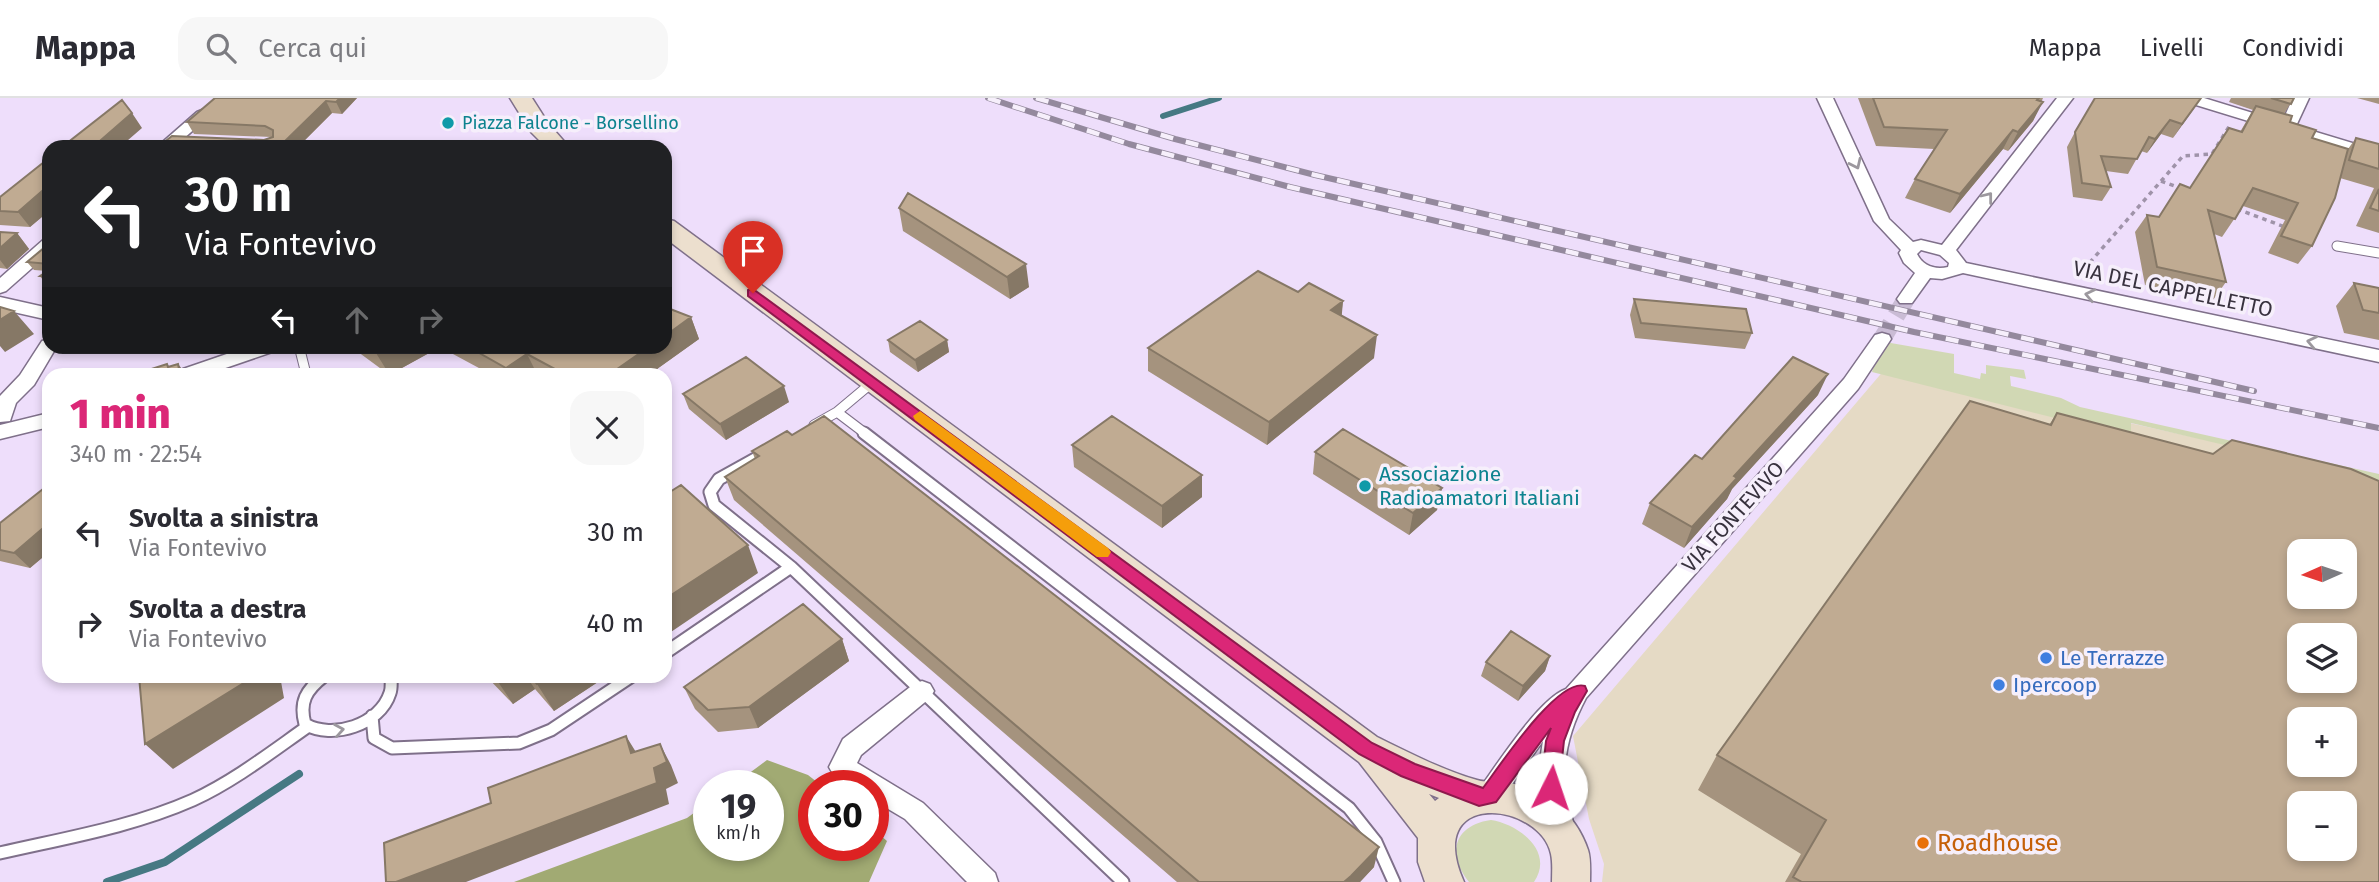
<!DOCTYPE html>
<html lang="it">
<head>
<meta charset="utf-8">
<style>
  :root { --surface:#fff; --page:#f7f7f7; --text:#2b2b33; --muted:#7c7c81; --line:#e1e1e2; --accent:#db2777 }
  body { margin:0; font-family:"Fira Sans",sans-serif; background:var(--page); color:var(--text); height:100vh; display:flex; flex-direction:column; font-size:26px; white-space:nowrap }
  * { box-sizing:border-box; margin:0 }
  p { font-size:23px; color:var(--muted) }
  .icon { flex:none; width:38px; height:38px; fill:none; stroke:currentColor; stroke-width:2; stroke-linecap:round; stroke-linejoin:round }
  .map { position:relative; flex:1; overflow:hidden }
  .side { position:absolute; left:42px; top:270px; width:630px; height:315px; display:flex; flex-direction:column; background:var(--surface); border-radius:21px; box-shadow:0 4px 10px #0003 }
  .side>* { flex:none }
  .banner { position:absolute; left:42px; top:42px; width:630px; height:214px; border-radius:21px; box-shadow:0 4px 10px #0003; background:#202124; color:#fff; overflow:hidden }
  .needle { width:46px; rotate:267deg }
  .tools { position:absolute; left:2287px; top:441px; display:grid; gap:14px }
  .tools a { display:grid; place-items:center; width:70px; height:70px; border-radius:14px; background:var(--surface); box-shadow:0 4px 10px #0003; font-size:35px }
  .speed { position:absolute; left:693px; top:672px; display:flex; gap:14px; font-size:35px; font-weight:700; text-align:center }
  .speed>* { display:grid; place-content:center; width:91px; height:91px; border-radius:50%; background:var(--surface); box-shadow:0 4px 10px #0003; line-height:1 }
  .speed small { font-size:18px; font-weight:400 }
  .speed .limit { border:10px solid #d22; background:#fff; color:#111 }
  .pin { position:absolute; display:grid; place-items:center; width:60px; height:60px; color:#fff; margin:-72px -30px; border-radius:50% 50% 50% 0; rotate:-45deg; box-shadow:0 0 7px #0007 }
  .pin .icon { rotate:45deg }
  .me { position:absolute; width:77px; margin:-38px; rotate:4deg; stroke-linejoin:round; filter:drop-shadow(0 0 5px #0008) }
  .turn { display:flex; align-items:center; gap:24px; height:147px; padding:0 28px; font-size:32px }
  .turn .icon { width:91px; height:91px; stroke-width:2.5 }
  .turn b { display:block; font-size:49px; line-height:60px }
  .lanes { display:flex; align-items:center; height:66px; padding:0 28px; background:#0003; justify-content:center; gap:35px; direction:ltr }
  .lanes .off { opacity:.35 }
  .round { display:grid; place-items:center; flex:none; width:74px; height:74px; border-radius:21px; background:var(--page) }
  .summary { display:flex; align-items:center; justify-content:space-between; height:119px; padding:0 28px }
  h1 { font-size:42px; font-weight:800; line-height:52px; color:var(--accent) }
  ul { padding:0; list-style:none }
  li { display:flex; align-items:center; gap:21px; height:91px; padding:0 28px }
  li div { flex:1 }
  li b { display:block; font-size:26px }
  li em { font-style:normal }
  header { display:flex; align-items:center; gap:42px; box-sizing:border-box; height:98px; padding:0 35px; background:var(--surface); border-bottom:2px solid var(--line) }
  header strong { font-size:33px }
  nav { display:flex; gap:38px; margin-inline-start:auto; font-size:24px }
  .search { width:490px; height:63px; background:var(--page); display:flex; align-items:center; gap:18px; box-sizing:border-box; padding:0 24px; border-radius:21px; color:var(--muted); font-size:26px }
  .map>svg:first-child { display:block }
  .commercial { fill:#e5dac5; fill-rule:evenodd }
  .green { fill:#d1d8b4 }
  .forest { fill:#a1aa73 }
  .lines { fill:none; stroke-linecap:round; stroke-linejoin:round }
  .stream-far1 { stroke:#467983; stroke-width:6 }
  .stream { stroke:#467983; stroke-width:8 }
  .street-tunnel { stroke:#cabcd5; stroke-width:18; stroke-dasharray:18 9; stroke-linecap:butt }
  .lane-far1-casing { stroke:#7f708a; stroke-width:11 }
  .lane-casing { stroke:#7f708a; stroke-width:15 }
  .street-casing { stroke:#7f708a; stroke-width:3 }
  .secondary-casing { stroke:#7f708a; stroke-width:3 }
  .path { stroke:#9f93a9; stroke-width:3.5; stroke-dasharray:4.5 4.5; stroke-linecap:butt }
  .lane-far1 { stroke:#fff; stroke-width:9 }
  .lane { stroke:#fff; stroke-width:11 }
  .street { fill:#fff; fill-rule:evenodd }
  .secondary { fill:#ecdfce; fill-rule:evenodd }
  .rail-casing { stroke:#94899d; stroke-width:6 }
  .rail { stroke:#f6effb; stroke-width:4.5; stroke-dasharray:13; stroke-linecap:butt }
  .wall { fill:#a5937e }
  .shaded-wall { fill:#867866 }
  .building { fill:#c0ab92; stroke:#867866; stroke-width:2; fill-rule:evenodd }
  .oneway { stroke:#9c989e }
  .route { fill:#db2777; stroke:#8e194d; stroke-width:2 }
  .slow { fill:#f59e0b }
  .culture-dot { fill:#0f9aa8; stroke:#f6effb; stroke-width:2.5 }
  .shop-dot { fill:#3f7fe0; stroke:#f6effb; stroke-width:2.5 }
  .food-dot { fill:#e8710a; stroke:#f6effb; stroke-width:2.5 }
  .labels { text-anchor:middle; dominant-baseline:central; stroke-width:7; stroke-linejoin:round; paint-order:stroke }
  .far-culture-label { font-size:18px; fill:#0d838f; stroke:#f6effb; text-anchor:start }
  .street-label { font-size:21px; fill:#38323e; stroke:#f6effb }
  .culture-label { font-size:21px; fill:#0d838f; stroke:#f6effb; text-anchor:start }
  .shop-label { font-size:21px; fill:#366cbe; stroke:#f6effb; text-anchor:start }
  .near-food-label { font-size:24px; fill:#c56008; stroke:#f6effb; text-anchor:start }
</style>
</head>
<body>
<header>
<strong>Mappa</strong>
<div class="search"><svg class="icon" aria-label="search" viewBox="0 0 24 24"><circle cx="10" cy="10" r="6"/><path d="M15 15l6 6"/></svg>Cerca qui</div>
<nav><a>Mappa</a><a>Livelli</a><a>Condividi</a></nav>
</header>
<div class="map">
<svg width="2379" height="784" viewBox="0 0 2379 784">
  <rect width="100%" height="100%" fill="#eedefb"/>
  <path class="commercial" d="M1885,271L2379,380V784H1602L1604,766L1589,721L1573,638ZM2300,453H2345V499H2300ZM2300,537H2345V583H2300ZM2300,621H2345V667H2300ZM2300,705H2345V751H2300Z"/>
  <path class="green" d="M1885,244L1954,256V275L1980,281L1981,275L1986,276V267L2024,272L2026,281L2010,278L2011,288L2061,300L2080,309L2379,376V407L2233,349L2131,325V339L1872,274L1876,260Z
    M1491,722C1518,726 1555,753 1534,784H1469C1446,756 1454,727 1491,722Z"/>
  <path class="forest" d="M767,662L808,677L822,688H814V747H873V731L887,743L869,784H514L687,720L709,704V747H768V688H732Z"/>
  <g class="lines">
    <path class="stream-far1" d="M1163,18L1219,0"/>
    <path class="stream" d="M107,784L165,764L299,676"/>
    <path class="street-tunnel" d="M1882,241L1906,201"/>
    <g class="lane-far1-casing">
      <path id="lane-far1" d="M2337,148L2379,155
        M299,248L306,276
        M837,314L866,336
        M814,327L837,314L874,283"/>
    </g>
    <g class="lane-casing">
      <path id="lane" d="M864,335L1349,710L1376,744L1394,784
        M764,356L719,381L710,394L714,407L791,469L1123,784
        M665,555L791,469
        M324,578C306,592 299,604 305,626C332,642 380,627 390,595C392,590 391,583 391,578
        M372,618L374,640L392,650L519,645L551,632L632,578
        M0,755C65,740 132,729 193,702C234,683 270,655 307,629"/>
    </g>
    <g class="street-casing">
      <path id="street" d="M1817,0H1833L1889,121L1913,144L1921,142L1942,147L2057,0H2073L1956,152L1966,165L2379,252V264L1963,175L1942,181L1930,180L1912,205H1900L1897,201L1915,175L1904,165L1899,155L1901,152L1874,123ZM1921,152L1940,157L1949,165L1948,169C1935,172 1923,168 1917,156Z
        M2180,0H2204L2282,24L2293,0H2309L2296,28L2379,53V63L2183,3Z
        M202,12L207,14L210,17L207,20L174,49H157L197,14Z
        M49,141V155L6,193L0,195V180L43,142Z
        M0,199L49,210V222L0,211Z
        M1882,235L1889,237L1891,241L1858,291L1586,600C1570,630 1561,662 1566,696C1568,710 1577,725 1571,738L1562,742L1553,738C1539,708 1537,676 1543,643L1498,706L1489,709L1480,706L1476,698L1480,690C1498,665 1539,601 1566,591L1844,281L1875,237Z
        M49,241V248H57L34,287L16,305L10,323L0,324V298L20,277L42,243Z
        M250,248H280L278,252L208,276H180L183,271Z
        M49,315V329L0,341V327Z
        M922,583L930,586L934,593L930,600L861,657L857,665L923,705L995,775L998,784H967L905,721L873,702V688C855,688 838,687 829,669L843,641L914,586Z"/>
    </g>
    <g class="secondary-casing">
      <path id="secondary" d="M510,0H532L548,25L569,49H546L531,34Z
        M665,121L674,123L1377,639C1410,655 1442,672 1477,682C1487,685 1499,683 1509,685C1546,691 1576,716 1588,752C1591,761 1590,774 1590,784H1552C1552,775 1553,765 1551,756C1540,704 1422,690 1464,784H1425L1418,764V740L1359,664L665,140ZM1429,696L1439,700L1435,703Z"/>
    </g>
    <path class="path" d="M2161,83L2183,91
      M2237,111L2285,129
      M2078,178L2183,58L2212,56L2230,27"/>
    <use href="#lane-far1" class="lane-far1"/>
    <use href="#lane" class="lane"/>
    <use href="#street" class="street"/>
    <use href="#secondary" class="secondary"/>
    <g class="rail-casing">
      <path id="rail" d="M988,0L1129,46L1290,89L1914,234L2379,330
        M1036,0L1175,41L1315,77L2254,293"/>
    </g>
    <use href="#rail" class="rail"/>
  </g>
  <path class="wall" d="M215,0H357L342,16L332,15L298,49L264,42L272,39L194,36L187,24Z
    M1858,0H2043L2033,23L2008,53L2003,51L1950,115L1905,100L1915,81L1934,51L1876,48Z
    M2201,0L2173,40L2161,36L2147,55L2141,53L2128,76L2106,73L2111,89L2102,103L2073,99L2067,49L2075,34Z
    M2231,0H2294L2284,16L2290,24L2312,40L2348,51L2356,40L2379,46V135L2356,128L2374,90L2340,80L2312,148L2298,166L2268,155L2285,122L2243,108L2222,139L2214,136L2226,184L2213,202L2145,187L2135,134L2147,117L2159,119L2190,90L2240,34L2253,12L2229,4Z
    M2357,0H2379V6Z
    M49,60V113L30,129L0,127V99Z
    M899,110L1029,189L1010,201L903,133Z
    M0,134L17,135L29,151L7,171L0,170Z
    M49,145V186H46L40,178L48,173L34,172L27,164Z
    M2354,185L2379,190V242L2344,235L2336,208Z
    M1298,194L1343,203L1341,218L1374,260L1267,347L1148,273V250Z
    M1634,201L1752,235L1745,251L1635,240L1630,217Z
    M691,219L699,241L650,276H490L440,249L391,276H388L350,248H665Z
    M888,242H947L949,254L918,274L890,254Z
    M683,296L789,304L726,342L689,311Z
    M1818,297L1732,391L1727,401L1684,450L1642,426L1650,405L1702,361Z
    M2057,315L2379,784H1785L1801,756L1698,692L1717,657L2049,327Z
    M792,337L1374,769L1360,784H1177L734,402L725,379L755,361L752,353Z
    M1072,347L1202,399L1162,430L1074,369Z
    M1315,354L1442,390L1437,412L1409,437L1313,376Z
    M49,392V454L30,470L0,463V425Z
    M842,541L849,563L758,630L718,634L695,611L684,589Z
    M1550,558L1545,573L1518,603L1481,578L1486,564Z
    M486,578H607L554,613L535,591L513,606Z"/>
  <path class="shaded-wall" d="M340,0H357L342,16L336,4Z
    M2201,0L2195,9L2173,40L2182,26Z
    M326,3L332,15L298,49H279Z
    M2043,4L2033,23L2008,53L2018,34Z
    M132,15L142,30L120,49H93Z
    M2170,22L2161,36L2147,55L2155,41Z
    M2013,32L2003,51L1950,115L1960,96Z
    M49,87V113L30,129L18,114Z
    M17,135L29,151L7,171L0,162V150Z
    M1026,166L1029,189L1010,201L1007,179Z
    M1343,203L1341,226L1331,212Z
    M14,213L34,236L5,254L0,248V222Z
    M691,219L699,241L650,276H610L650,248H665V238Z
    M1377,237L1374,260L1267,347L1269,324Z
    M947,242L949,254L918,274L915,262Z
    M388,248L440,249L391,276H389L376,255Z
    M527,256L537,276H509L506,270Z
    M178,266L186,276H180Z
    M1828,276L1818,297L1732,391L1727,401L1684,450L1692,429L1734,378Z
    M784,288L789,304L726,342L720,326Z
    M1202,377V399L1162,430V408Z
    M1442,390L1437,412L1409,437L1413,415Z
    M49,425V454L30,470L14,455Z
    M748,447L758,475L665,538V501Z
    M842,541L849,563L758,630L749,609Z
    M1550,558L1545,573L1518,603L1523,588Z
    M255,578H280L284,600L173,671L145,646Z
    M494,578H526L535,591L513,606Z
    M549,578H607L554,613L537,586Z
    M626,638L639,659L631,655Z
    M660,646L671,667L678,685L666,691L669,706L466,784H396L654,670Z
    M1379,749L1374,769L1360,784H1344Z"/>
  <path class="building" d="M215,0H340L336,4L326,3L279,49H158L172,38L264,42L273,39V32L265,28L187,24Z
    M1873,0H2039L2037,2L2043,4L2018,34L2013,32L1960,96L1915,81L1947,32L1884,29Z
    M2095,0H2201L2182,26L2170,22L2155,41L2149,39L2137,61L2101,58L2111,89L2082,85L2075,34Z
    M2271,0H2294L2291,6Z
    M122,2L132,15L93,49H62Z
    M2256,8L2292,18L2290,24L2316,32L2312,40L2348,51L2335,100L2312,148L2281,138L2298,105L2253,90L2235,121L2208,112L2226,184L2157,169L2147,117L2159,119L2180,86L2190,90L2229,30L2242,34Z
    M2356,40L2379,46V71L2349,62Z
    M49,60V87L18,114L0,113V99Z
    M2379,91V113L2370,110Z
    M908,95L1026,166L1007,179L899,110Z
    M0,134L17,135L0,150Z
    M45,145H49V166L27,164L45,149Z
    M49,172V179L40,178Z
    M1258,173L1298,194L1309,185L1343,203L1331,212L1377,237L1269,324L1148,250Z
    M2354,185L2379,190V215L2363,212Z
    M1634,201L1746,211L1752,235L1641,225Z
    M0,209L14,213L0,222Z
    M665,209L691,219L665,238Z
    M920,223L947,242L915,262L888,242Z
    M367,248H388L376,255Z
    M467,248H650L610,276H564L527,256L506,270Z
    M746,259L784,288L720,326L683,296Z
    M1793,259L1828,276L1734,378L1737,380L1692,429L1650,405L1695,357L1702,361Z
    M167,266L168,269L178,266L180,276H136Z
    M1970,303L2051,327L2057,315L2213,356L2232,342L2351,371L2379,383V784H1802L1793,779L1826,722L1717,657ZM2300,453H2345V499H2300ZM2300,537H2345V583H2300ZM2300,621H2345V667H2300ZM2300,705H2345V751H2300Z
    M824,318L1379,749L1351,778L1344,784H1199L725,379L759,358L752,353L787,333L792,337Z
    M1112,318L1202,377L1162,408L1072,347Z
    M1343,331L1442,390L1413,415L1315,354Z
    M681,387L748,447L665,501V397Z
    M43,391L49,392V425L14,455L0,452V425Z
    M803,506L842,541L749,609L708,612L684,589Z
    M1511,533L1550,558L1523,588L1486,564Z
    M139,578H255L145,646Z
    M530,578H549L537,586Z
    M626,638L631,655L660,646L667,664L654,670L657,685L396,784H386L384,745L491,705L488,690Z"/>
  <defs><path id="oneway-chevron" d="M-2-3.5L2.5 0L-2 3.5" fill="none" stroke-width="1.6" stroke-linecap="round" stroke-linejoin="round" transform="scale(1.75)"/></defs>
  <g class="oneway">
    <use href="#oneway-chevron" transform="translate(1856 66) rotate(65)"/>
    <use href="#oneway-chevron" transform="translate(1988 99) rotate(-52)"/>
    <use href="#oneway-chevron" transform="translate(2090 197) rotate(-168)"/>
    <use href="#oneway-chevron" transform="translate(2312 244) rotate(-168)"/>
    <use href="#oneway-chevron" transform="translate(339 632) rotate(-10)"/>
  </g>
  <path class="route" d="M753,191L1372,645L1415,666L1483,690C1499,669 1558,579 1585,588L1587,593L1575,614L1564,643L1558,696L1551,699L1544,696L1541,690L1546,643L1551,630L1496,704L1479,708L1401,678L1359,656L748,198V192Z"/>
  <path class="slow" d="M920,313L1108,450L1111,454L1108,459H1097L915,322L913,318Z"/>
  <g class="culture-dot">
    <circle cx="448" cy="25" r="7"/>
    <circle cx="1365" cy="388" r="7"/>
  </g>
  <g class="shop-dot">
    <circle cx="2046" cy="560" r="7"/>
    <circle cx="1999" cy="587" r="7"/>
  </g>
  <circle class="food-dot" cx="1923" cy="745" r="7"/>
  <g class="labels">
    <g class="far-culture-label">
      <text x="462" y="25">Piazza Falcone - Borsellino</text>
    </g>
    <g class="street-label">
      <text transform="translate(2173 191) rotate(12)">VIA DEL CAPPELLETTO</text>
      <text transform="translate(1733 419) rotate(-48)">VIA FONTEVIVO</text>
    </g>
    <g class="culture-label">
      <text x="1379" y="376">Associazione<tspan x="1379" dy="24">Radioamatori Italiani</tspan></text>
    </g>
    <g class="shop-label">
      <text x="2060" y="560">Le Terrazze</text>
      <text x="2013" y="587">Ipercoop</text>
    </g>
    <g class="near-food-label">
      <text x="1937" y="745">Roadhouse</text>
    </g>
  </g>
</svg>
<div class="tools">
<a><svg class="needle" viewBox="-14 -14 28 28"><path d="M0-13l5 13h-10z" fill="#e53935"/><path d="M0 13l5-13h-10z" fill="#7c7c81"/></svg></a>
<a><svg class="icon" aria-label="layers" viewBox="0 0 24 24"><path d="M12 4l9 5-9 5-9-5zM3 14l9 5 9-5"/></svg></a>
<a>+</a>
<a>−</a>
</div>
<div class="speed"><div>19<small>km/h</small></div><div class="limit">30</div></div>
<div class="pin" style="left:753px;top:195px;background:#d93025"><svg class="icon" aria-label="arrive" viewBox="0 0 24 24"><path d="M6 21V4h12l-3 4 3 4H6"/></svg></div>
<svg class="me" style="left:1551px;top:690px" viewBox="-20 -20 40 40"><circle r="19" fill="#fff"/><path d="M0-13L10 11 0 6-10 11z" fill="#db2777"/></svg>
<div class="banner">
<div class="turn"><svg class="icon" aria-label="left" viewBox="0 0 24 24"><path d="M17 20v-9H6M10 6l-5 5 5 5"/></svg><div><b>30 m</b>Via Fontevivo</div></div>
<div class="lanes"><svg class="icon" aria-label="left" viewBox="0 0 24 24"><path d="M17 20v-9H6M10 6l-5 5 5 5"/></svg><svg class="icon off" aria-label="ahead" viewBox="0 0 24 24"><path d="M12 20V5M6 11l6-6 6 6"/></svg><svg class="icon off" aria-label="right" viewBox="0 0 24 24"><path d="M7 20v-9h11M14 6l5 5-5 5"/></svg></div>
</div>
<section class="side">
<div class="summary"><div><h1>1 min</h1><p>340 m · 22:54</p></div><a class="round"><svg class="icon" aria-label="close" viewBox="0 0 24 24"><path d="M6 6l12 12M18 6L6 18"/></svg></a></div>
<ul>
<li><svg class="icon" aria-label="left" viewBox="0 0 24 24"><path d="M17 20v-9H6M10 6l-5 5 5 5"/></svg><div><b>Svolta a sinistra</b><p>Via Fontevivo</p></div><em>30 m</em></li>
<li><svg class="icon" aria-label="right" viewBox="0 0 24 24"><path d="M7 20v-9h11M14 6l5 5-5 5"/></svg><div><b>Svolta a destra</b><p>Via Fontevivo</p></div><em>40 m</em></li>
</ul>
</section>
</div>
</body>
</html>
